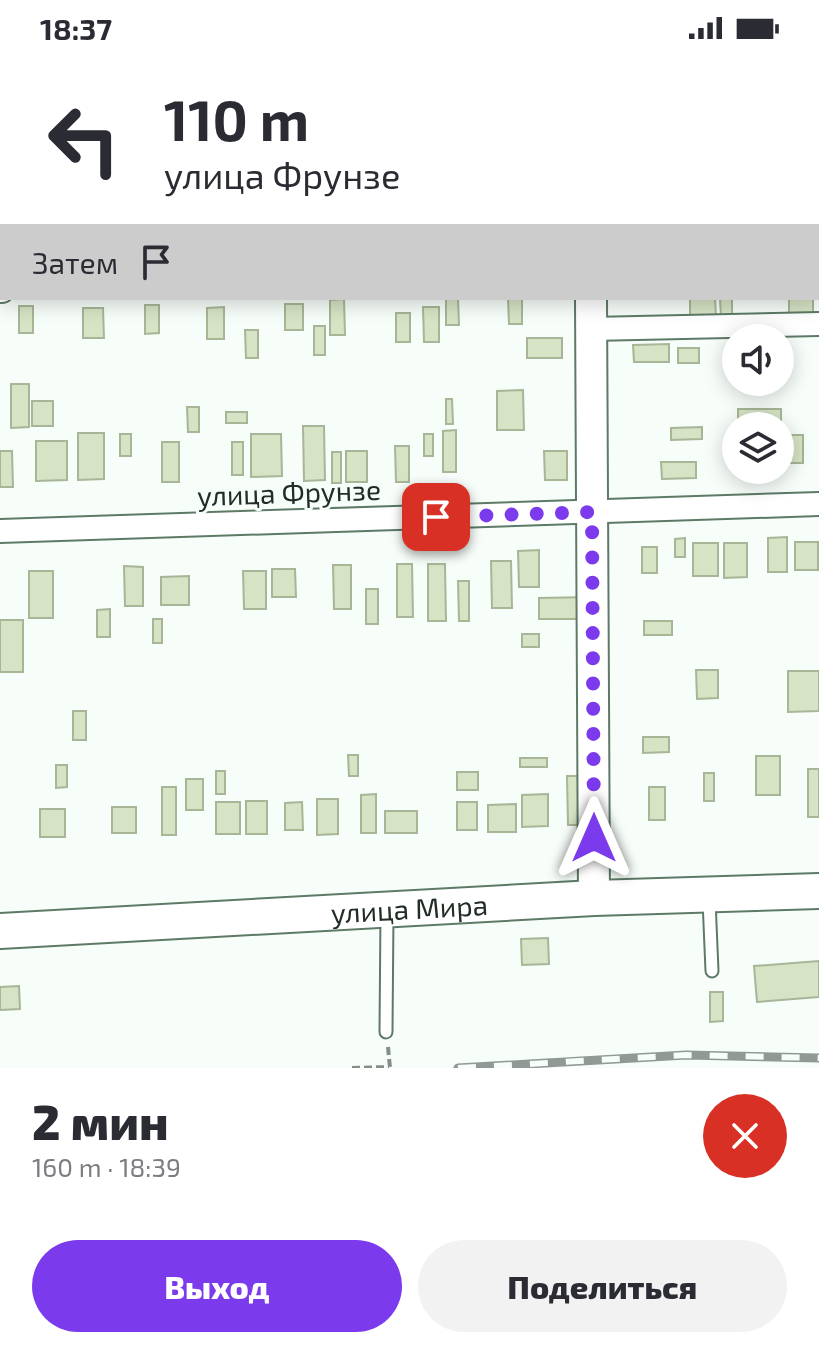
<!DOCTYPE html>
<html lang="ru">
<head>
<meta charset="utf-8">
<style>
  :root { --surface:#fff; --page:#f2f2f3; --text:#2b2b33; --muted:#7c7c81; --accent:#7c3aed }
  body { margin:0; font-family:"Exo 2",sans-serif; background:var(--page); color:var(--text); height:100vh; display:flex; flex-direction:column; font-size:30px; white-space:nowrap }
  * { box-sizing:border-box; margin:0 }
  p { font-size:26px; color:var(--muted) }
  .icon { flex:none; width:44px; height:44px; fill:none; stroke:currentColor; stroke-width:2; stroke-linecap:round; stroke-linejoin:round }
  .map { position:relative; height:1012px; overflow:hidden }
  .drawer { display:flex; flex-direction:column; background:var(--surface); flex:1 }
  .drawer>* { flex:none }
  .banner { position:absolute; left:0px; top:0px; width:820px; height:244px; box-shadow:0 4px 20px #0003; background:#fff; color:var(--text); overflow:hidden }
  .buttons { position:absolute; left:722px; top:268px; display:grid; gap:16px }
  .buttons a { display:grid; place-items:center; width:72px; height:72px; border-radius:50%; background:var(--surface); box-shadow:0 4px 20px #0003; font-size:40px }
  .pin { position:absolute; display:grid; place-items:center; width:68px; height:68px; color:#fff; margin:-34px; border-radius:16px; box-shadow:0 4px 12px #0006 }
  .me { position:absolute; width:88px; margin:-44px; rotate:0deg; stroke-linejoin:round; filter:drop-shadow(0 0 6px #0008) }
  .turn { display:flex; align-items:center; gap:28px; height:168px; padding:0 32px; font-size:36px }
  .turn .icon { width:104px; height:104px; stroke-width:2.5 }
  .turn b { display:block; font-size:56px; line-height:68px }
  .then { display:flex; align-items:center; height:76px; padding:0 32px; background:#0003; gap:16px; font-size:30px }
  .round { display:grid; place-items:center; flex:none; width:84px; height:84px; border-radius:42px; background:var(--page) }
  .overview { display:flex; align-items:center; justify-content:space-between; height:136px; padding:0 32px }
  h1 { font-size:48px; font-weight:800; line-height:60px }
  .button { display:flex; gap:16px; margin-top:auto; padding:16px 32px }
  .button a { flex:1; height:92px; border-radius:48px; background:var(--accent); color:#fff; font-size:32px; font-weight:800; line-height:92px; text-align:center }
  .button a+a { background:var(--page); color:var(--text) }
  .status { display:flex; justify-content:space-between; align-items:center; height:56px; padding:0 40px; background:var(--surface); direction:ltr }
  .status svg { height:22px; fill:currentColor }
  .map>svg:first-child { display:block }
  .building { fill:#d6e3c4; stroke:#a8b596; stroke-width:2 }
  .lines { fill:none; stroke-linecap:round; stroke-linejoin:round }
  .lane-casing { stroke:#5d7a66; stroke-width:15 }
  .street-casing { stroke:#5d7a66; stroke-width:26 }
  .secondary-casing { stroke:#5d7a66; stroke-width:34 }
  .primary-casing { stroke:#5d7a66; stroke-width:38 }
  .path { stroke:#848e87; stroke-width:4; stroke-dasharray:8 4; stroke-linecap:butt }
  .lane { stroke:#fff; stroke-width:11 }
  .street { stroke:#fff; stroke-width:22 }
  .secondary { stroke:#fff; stroke-width:30 }
  .primary { stroke:#fff; stroke-width:34 }
  .rail-casing { stroke:#909993; stroke-width:9 }
  .rail { stroke:#f7fdf9; stroke-width:6; stroke-dasharray:18; stroke-linecap:butt }
  .route { stroke:#7c3aed; stroke-width:14; stroke-dasharray:0 25.2 }
  .labels { text-anchor:middle; dominant-baseline:central; stroke-width:6; stroke-linejoin:round; paint-order:stroke }
  .street-label { font-size:28px; fill:#212d25; stroke:#f7fdf9 }
</style>
</head>
<body>
<div class="status"><b>18:37</b><svg viewBox="0 0 49 12"><path d="M0 12V9h3v3zM5 12V6h3v6zM10 12V3h3v9zM15 12V0h3v12zM26 1h20v11H26zM47 4h2v5h-2z"/></svg></div>
<div class="map">
<svg width="819" height="1012" viewBox="0 0 819 1012">
  <rect width="100%" height="100%" fill="#f7fdf9"/>
  <path class="building" d="M446,242H458L459,269H446Z
    M508,242H522V268H509Z
    M690,242H715L716,261L690,262Z
    M720,242H732V262H721Z
    M789,242H813V259H789Z
    M344,243L345,279H330V244Z
    M285,248H303V274H285Z
    M145,249H159V277L145,278Z
    M19,250H33V277H19Z
    M224,251V283H207V252Z
    M423,251H439V286H424Z
    M83,252H103L104,282H83Z
    M396,257H410V286H396Z
    M314,270H325V299H314Z
    M245,274H258V302H246Z
    M527,282H562V302H527Z
    M669,288V306H634L633,289Z
    M678,292H699V307H678Z
    M11,328H29V371L11,372Z
    M523,334L524,374H497V335Z
    M446,343H452L453,368H446Z
    M32,345H53V370H32Z
    M187,351H199V376H188Z
    M738,353H781V379L780,370H738Z
    M226,356H247V367H226Z
    M303,370H324L325,424L304,425Z
    M702,371V383L671,384V372Z
    M456,374V416H443V375Z
    M78,377H104V423L78,424Z
    M120,378H131V400H120Z
    M251,378H281L282,420L251,421Z
    M424,378H433V400H424Z
    M785,379H803V407H786Z
    M36,385H67V424L36,425Z
    M162,386H179V426H162Z
    M232,386H243V419H232Z
    M395,390H409V426H396Z
    M0,395H12L13,431H0Z
    M346,395H367V426H346Z
    M544,395H567V424H545Z
    M332,396H341V427H332Z
    M661,406H696V422L662,423Z
    M787,481V516H768V482Z
    M685,482V501H675V483Z
    M795,486H818V514H795Z
    M693,487H718V520H693Z
    M724,487H747V521L724,522Z
    M642,491H657V517H642Z
    M539,494V531H519L518,495Z
    M491,505H511L512,552H492Z
    M397,508H412L413,561H397Z
    M428,508H445L446,565H428Z
    M333,509H351V553H334Z
    M124,510L143,511V550H125Z
    M272,513H295L296,541H272Z
    M29,515H53V562H29Z
    M243,515H266V553H244Z
    M189,520V549H161V521Z
    M458,525H469V565H459Z
    M366,533H378V568H366Z
    M590,541V563H539V542Z
    M110,553V581H97V554Z
    M153,563H162V587H153Z
    M0,564H23V616H0Z
    M644,565H672V579H644Z
    M522,578H539V591H522Z
    M696,614H718V642L697,643Z
    M788,615H819V655L788,656Z
    M73,655H86V684H73Z
    M643,681H669V696L643,697Z
    M348,699H358V720H349Z
    M756,700H780V739H756Z
    M520,702H547V711H520Z
    M56,709H67V731L56,732Z
    M808,713H819V761H808Z
    M216,715H225V738H216Z
    M457,716H478V734H457Z
    M704,717H714V745H704Z
    M567,720H590V769H568Z
    M186,723H203V754H186Z
    M162,731H176V779H162Z
    M649,731H665V764H649Z
    M376,738V777H361V739Z
    M548,738V770L522,771V739Z
    M317,743H338V778L317,779Z
    M246,745H267V778H246Z
    M216,746H240V778H216Z
    M302,746L303,774H285V747Z
    M457,746H477V774H457Z
    M516,748V776H488V749Z
    M112,751H136V777H112Z
    M40,753H65V781H40Z
    M385,755H417V777H385Z
    M548,882L549,908L522,909L521,883Z
    M819,905V941L757,946L754,910Z
    M19,930L20,953L0,954V931Z
    M710,936H723V965L710,966Z"/>
  <g class="lines">
    <g class="lane-casing">
      <path id="lane" d="M709,844L712,915
        M386,976L387,858"/>
    </g>
    <g class="street-casing">
      <path id="street" d="M585,2V0
        M0,235H2
        M591,273L819,268
        M0,475L819,448"/>
    </g>
    <g class="secondary-casing">
      <path id="secondary" d="M0,25H2
        M818,25H819
        M591,242L594,842"/>
    </g>
    <g class="primary-casing">
      <g id="primary">
        <path id="s1" d="M0,875L594,842L819,835"/>
      </g>
    </g>
    <path class="path" d="M388,991L390,1012
      M352,1012L389,1011"/>
    <use href="#lane" class="lane"/>
    <use href="#street" class="street"/>
    <use href="#secondary" class="secondary"/>
    <use href="#primary" class="primary"/>
    <g class="rail-casing">
      <path id="rail" d="M458,1012L686,999L819,1002"/>
    </g>
    <use href="#rail" class="rail"/>
  </g>
  <g class="lines">
    <path class="route" d="M436,461L592,456L594,782"/>
  </g>
  <g class="labels">
    <g class="street-label">
      <text transform="translate(289 436) rotate(-2)">улица Фрунзе</text>
      <text stroke="none"><textPath href="#s1" startOffset="410">улица Мира</textPath></text>
    </g>
  </g>
</svg>
<div class="buttons">
<a><svg class="icon" aria-label="sound" viewBox="0 0 24 24"><path d="M4 9h4l5-4v14l-5-4H4zM17 9q2 3 0 6"/></svg></a>
<a><svg class="icon" aria-label="layers" viewBox="0 0 24 24"><path d="M12 4l9 5-9 5-9-5zM3 14l9 5 9-5"/></svg></a>
</div>
<div class="pin" style="left:436px;top:461px;background:#d93025"><svg class="icon" aria-label="arrive" viewBox="0 0 24 24"><path d="M6 21V4h12l-3 4 3 4H6"/></svg></div>
<svg class="me" style="left:594px;top:782px" viewBox="-20 -20 40 40"><path d="M0-17L14 15 0 8-14 15z" fill="#7c3aed" stroke="#fff" stroke-width="4"/></svg>
<div class="banner">
<div class="turn"><svg class="icon" aria-label="left" viewBox="0 0 24 24"><path d="M17 20v-9H6M10 6l-5 5 5 5"/></svg><div><b>110 m</b>улица Фрунзе</div></div>
<div class="then">Затем<svg class="icon" aria-label="arrive" viewBox="0 0 24 24"><path d="M6 21V4h12l-3 4 3 4H6"/></svg></div>
</div>
</div>
<section class="drawer">
<div class="overview"><div><h1>2 мин</h1><p>160 m · 18:39</p></div><a class="round" style="background:#d93025;color:#fff"><svg class="icon" aria-label="close" viewBox="0 0 24 24"><path d="M6 6l12 12M18 6L6 18"/></svg></a></div>
<div class="button"><a>Выход</a><a>Поделиться</a></div>
</section>
</body>
</html>
